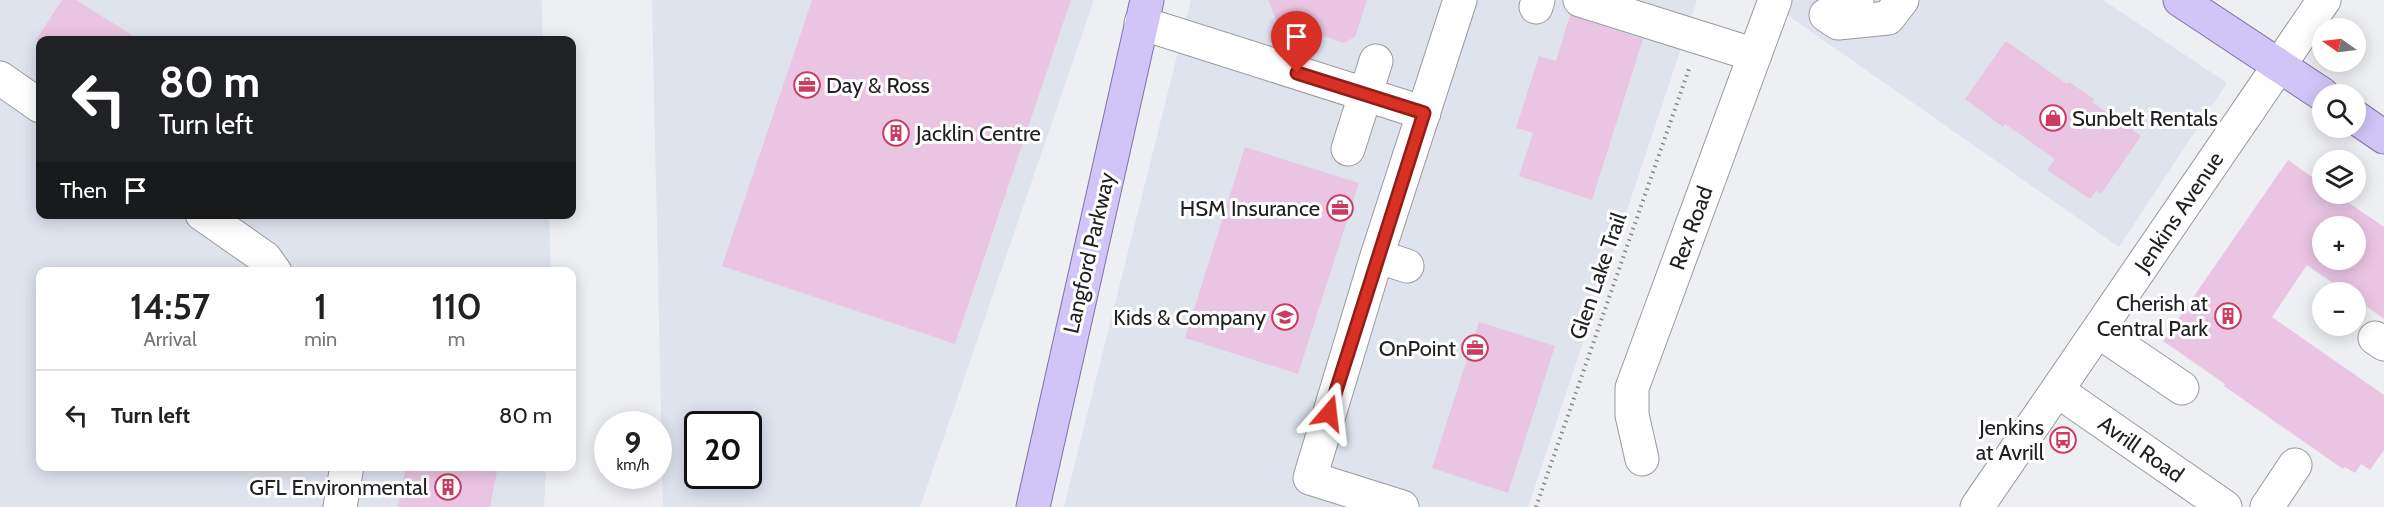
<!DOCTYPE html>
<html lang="en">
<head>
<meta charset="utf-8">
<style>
  :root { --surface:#fff; --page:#f2f2f2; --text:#222; --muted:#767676; --line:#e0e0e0 }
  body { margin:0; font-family:Cabin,sans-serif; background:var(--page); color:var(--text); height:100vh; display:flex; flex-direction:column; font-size:22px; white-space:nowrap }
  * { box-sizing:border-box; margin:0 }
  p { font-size:20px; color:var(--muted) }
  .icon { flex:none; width:33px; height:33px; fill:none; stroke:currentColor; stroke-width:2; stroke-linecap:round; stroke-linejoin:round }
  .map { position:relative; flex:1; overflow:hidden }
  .sheet { position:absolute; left:36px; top:267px; width:540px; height:204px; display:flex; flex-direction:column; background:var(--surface); border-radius:12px; box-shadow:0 3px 15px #0003 }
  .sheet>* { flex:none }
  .banner { position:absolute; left:36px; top:36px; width:540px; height:183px; border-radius:12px; box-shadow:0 3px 15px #0003; background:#202124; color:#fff; overflow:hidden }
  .needle { width:39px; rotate:284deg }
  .tools { position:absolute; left:2312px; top:18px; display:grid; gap:12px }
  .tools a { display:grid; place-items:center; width:54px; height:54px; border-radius:50%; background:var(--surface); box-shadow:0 3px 15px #0003; font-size:30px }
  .speed { position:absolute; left:594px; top:411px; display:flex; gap:12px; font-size:30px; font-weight:700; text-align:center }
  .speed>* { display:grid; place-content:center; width:78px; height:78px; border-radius:50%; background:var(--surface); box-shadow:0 3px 15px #0003; line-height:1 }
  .speed small { font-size:15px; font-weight:400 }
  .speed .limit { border:3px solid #111; border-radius:9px; background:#fff; color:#111 }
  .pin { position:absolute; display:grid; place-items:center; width:51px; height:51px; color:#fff; margin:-62px -26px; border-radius:50% 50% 50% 0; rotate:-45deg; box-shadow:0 0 6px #0007 }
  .pin .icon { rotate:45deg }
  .me { position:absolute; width:66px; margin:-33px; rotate:17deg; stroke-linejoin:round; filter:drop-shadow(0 0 4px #0008) }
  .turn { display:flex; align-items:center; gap:21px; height:126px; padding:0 24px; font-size:27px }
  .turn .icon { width:78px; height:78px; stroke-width:2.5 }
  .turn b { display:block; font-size:42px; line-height:51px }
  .then { display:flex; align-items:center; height:57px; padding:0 24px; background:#0003; gap:12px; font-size:22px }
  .eta { display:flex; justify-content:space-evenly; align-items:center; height:102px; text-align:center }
  .eta b { font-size:36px; font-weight:600; line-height:42px }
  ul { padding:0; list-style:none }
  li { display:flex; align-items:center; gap:18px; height:90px; padding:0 24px; border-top:2px solid var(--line) }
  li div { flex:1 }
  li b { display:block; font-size:22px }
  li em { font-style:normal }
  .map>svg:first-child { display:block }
  .built { fill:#dfe3ee; fill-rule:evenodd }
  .building { fill:#eac5e3; fill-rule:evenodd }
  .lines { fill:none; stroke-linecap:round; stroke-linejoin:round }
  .minor-casing { stroke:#999a9e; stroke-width:35 }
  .major-casing { stroke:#8072ab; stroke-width:35 }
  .path { stroke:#86878a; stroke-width:4; stroke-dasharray:1.5 4.5; stroke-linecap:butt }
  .minor { stroke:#fff; stroke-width:33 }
  .major { stroke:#d1c5f8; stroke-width:33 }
  .route-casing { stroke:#8d1f18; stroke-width:15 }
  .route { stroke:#d93025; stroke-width:10 }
  .labels { text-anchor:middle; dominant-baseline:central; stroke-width:6; stroke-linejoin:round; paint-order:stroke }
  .poi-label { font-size:22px; fill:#212123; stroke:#fff; text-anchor:end }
  .street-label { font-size:22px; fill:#212123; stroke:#fff }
</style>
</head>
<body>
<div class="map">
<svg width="2384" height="507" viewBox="0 0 2384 507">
  <rect width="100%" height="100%" fill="#eeeff3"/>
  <path class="built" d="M0,0H542L543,40H40V214L549,215L551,271L40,272V466L546,467L544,507H0Z
    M652,0H1094L920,507H663ZM698,424H748V476H698Z
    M1191,0H1697L1528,507H1064Z
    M1766,0H2103L2227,83L2119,247Z"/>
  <path class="building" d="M62,0H76L140,40H36Z
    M812,0H1071L955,344L722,266Z
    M1268,0H1367L1355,37L1344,43L1277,21Z
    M1570,15L1643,39L1592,200L1519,176L1533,133L1516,128L1539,56L1556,61Z
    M2006,41L2067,84L2069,82L2094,99L2092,102L2141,136L2101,194L2096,191L2090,199L2047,170L2055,159L2005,124L2003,127L1965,99Z
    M1245,147L1359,183L1298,374L1185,338Z
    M2288,160L2322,184V194H2336L2384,227V319L2355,298V292H2346L2307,265L2272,317L2384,395V450L2370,470L2361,464L2355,473L2345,467L2343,469L2224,386L2225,384L2163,341ZM2322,226H2355V260H2322Z
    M1479,322L1555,346L1508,493L1432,468Z
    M406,466H498L490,507H398Z"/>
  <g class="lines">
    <g class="minor-casing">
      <path id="minor" d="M1580,0L1755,55
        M1857,0L1826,15L1838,23L1888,18L1902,0
        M1536,7L1538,0
        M1141,23L1424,113
        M0,78L40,106
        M1348,149L1376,61
        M202,214L265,258L275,272
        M1377,256L1407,266
        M2098,331L2182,388
        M2375,338L2384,344
        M2058,391L2225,507
        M1642,459L1632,415V388L1775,0
        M340,507L347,466
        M1402,507L1310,478L1377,256L1460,0
        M1977,507L2324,0
        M2267,507L2295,465"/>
    </g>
    <g class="major-casing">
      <path id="major" d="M2180,0L2322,94
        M2355,117L2384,137
        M1033,507L1147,0"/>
    </g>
    <path class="path" d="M1536,507L1690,66"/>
    <use href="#minor" class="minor"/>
    <use href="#major" class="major"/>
  </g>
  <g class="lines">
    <g class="route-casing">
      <path id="route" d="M1297,73L1424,113L1329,413"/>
    </g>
    <use href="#route" class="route"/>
  </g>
  <defs>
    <g id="office-ring" transform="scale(1.35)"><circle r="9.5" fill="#fff" stroke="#cb3c60" stroke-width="1.5"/><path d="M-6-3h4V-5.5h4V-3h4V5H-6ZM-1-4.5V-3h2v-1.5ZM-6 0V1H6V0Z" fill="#cb3c60"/></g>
    <g id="shop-ring" transform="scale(1.35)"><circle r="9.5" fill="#fff" stroke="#cb3c60" stroke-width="1.5"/><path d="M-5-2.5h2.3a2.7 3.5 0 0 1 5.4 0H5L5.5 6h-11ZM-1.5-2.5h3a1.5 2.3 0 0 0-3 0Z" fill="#cb3c60"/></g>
    <g id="building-ring" transform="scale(1.35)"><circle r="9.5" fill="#fff" stroke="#cb3c60" stroke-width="1.5"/><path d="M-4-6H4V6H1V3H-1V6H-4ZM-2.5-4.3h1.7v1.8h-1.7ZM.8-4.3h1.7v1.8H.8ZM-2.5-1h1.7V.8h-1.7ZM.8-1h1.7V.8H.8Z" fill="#cb3c60"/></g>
    <g id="school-ring" transform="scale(1.35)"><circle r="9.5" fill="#fff" stroke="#cb3c60" stroke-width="1.5"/><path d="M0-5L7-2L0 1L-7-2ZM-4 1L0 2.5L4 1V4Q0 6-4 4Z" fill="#cb3c60"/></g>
    <g id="bus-ring" transform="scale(1.35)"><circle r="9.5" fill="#fff" stroke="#cb3c60" stroke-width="1.5"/><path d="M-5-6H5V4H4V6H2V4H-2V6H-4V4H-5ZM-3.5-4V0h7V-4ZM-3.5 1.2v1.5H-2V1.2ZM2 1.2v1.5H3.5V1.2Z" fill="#cb3c60"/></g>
  </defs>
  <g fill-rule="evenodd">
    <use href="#office-ring" x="807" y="85"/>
    <use href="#shop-ring" x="2053" y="118"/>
    <use href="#building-ring" x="896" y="133"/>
    <use href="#office-ring" x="1340" y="208"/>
    <use href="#building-ring" x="2228" y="316"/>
    <use href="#school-ring" x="1285" y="317"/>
    <use href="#office-ring" x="1475" y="348"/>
    <use href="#bus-ring" x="2063" y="440"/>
    <use href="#building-ring" x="448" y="487"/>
  </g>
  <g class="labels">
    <g class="poi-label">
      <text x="826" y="85" text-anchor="start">Day &amp; Ross</text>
      <text x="2072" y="118" text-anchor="start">Sunbelt Rentals</text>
      <text x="916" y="133" text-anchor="start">Jacklin Centre</text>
      <text x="1320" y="208">HSM Insurance</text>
      <text x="2208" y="303">Cherish at<tspan x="2208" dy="25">Central Park</tspan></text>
      <text x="1266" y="317">Kids &amp; Company</text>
      <text x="1456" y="348">OnPoint</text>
      <text x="2044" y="427">Jenkins<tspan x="2044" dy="25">at Avrill</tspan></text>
      <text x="428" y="487">GFL Environmental</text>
    </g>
    <g class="street-label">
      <text transform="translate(2179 212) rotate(-56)">Jenkins Avenue</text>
      <text transform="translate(1691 228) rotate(-70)">Rex Road</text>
      <text transform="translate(1089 253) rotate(-77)">Langford Parkway</text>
      <text transform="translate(1598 276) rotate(-71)">Glen Lake Trail</text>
      <text transform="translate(2141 449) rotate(35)">Avrill Road</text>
    </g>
  </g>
</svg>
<div class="tools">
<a><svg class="needle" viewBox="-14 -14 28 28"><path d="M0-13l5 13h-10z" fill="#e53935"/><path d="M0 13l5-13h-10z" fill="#767676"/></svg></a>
<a><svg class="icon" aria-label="search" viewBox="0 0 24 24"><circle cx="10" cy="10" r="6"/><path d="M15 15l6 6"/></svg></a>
<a><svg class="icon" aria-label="layers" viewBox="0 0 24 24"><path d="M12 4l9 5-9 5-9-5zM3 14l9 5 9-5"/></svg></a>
<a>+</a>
<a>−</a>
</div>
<div class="speed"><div>9<small>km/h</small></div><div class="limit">20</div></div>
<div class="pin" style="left:1297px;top:73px;background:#d93025"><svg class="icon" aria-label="arrive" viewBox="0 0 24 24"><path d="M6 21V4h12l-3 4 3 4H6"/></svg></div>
<svg class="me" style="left:1329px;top:413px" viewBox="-20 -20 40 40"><path d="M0-17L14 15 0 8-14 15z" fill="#d93025" stroke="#fff" stroke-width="4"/></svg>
<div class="banner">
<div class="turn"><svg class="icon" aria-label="left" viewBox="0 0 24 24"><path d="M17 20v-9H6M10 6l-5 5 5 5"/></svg><div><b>80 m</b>Turn left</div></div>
<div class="then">Then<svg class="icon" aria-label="arrive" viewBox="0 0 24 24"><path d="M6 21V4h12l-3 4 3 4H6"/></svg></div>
</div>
<section class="sheet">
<div class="eta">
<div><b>14:57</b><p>Arrival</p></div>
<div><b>1</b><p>min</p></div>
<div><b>110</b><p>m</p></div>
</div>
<ul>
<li><svg class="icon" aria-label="left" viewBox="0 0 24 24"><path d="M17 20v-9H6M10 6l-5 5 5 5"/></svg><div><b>Turn left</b></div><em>80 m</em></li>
</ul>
</section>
</div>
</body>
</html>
